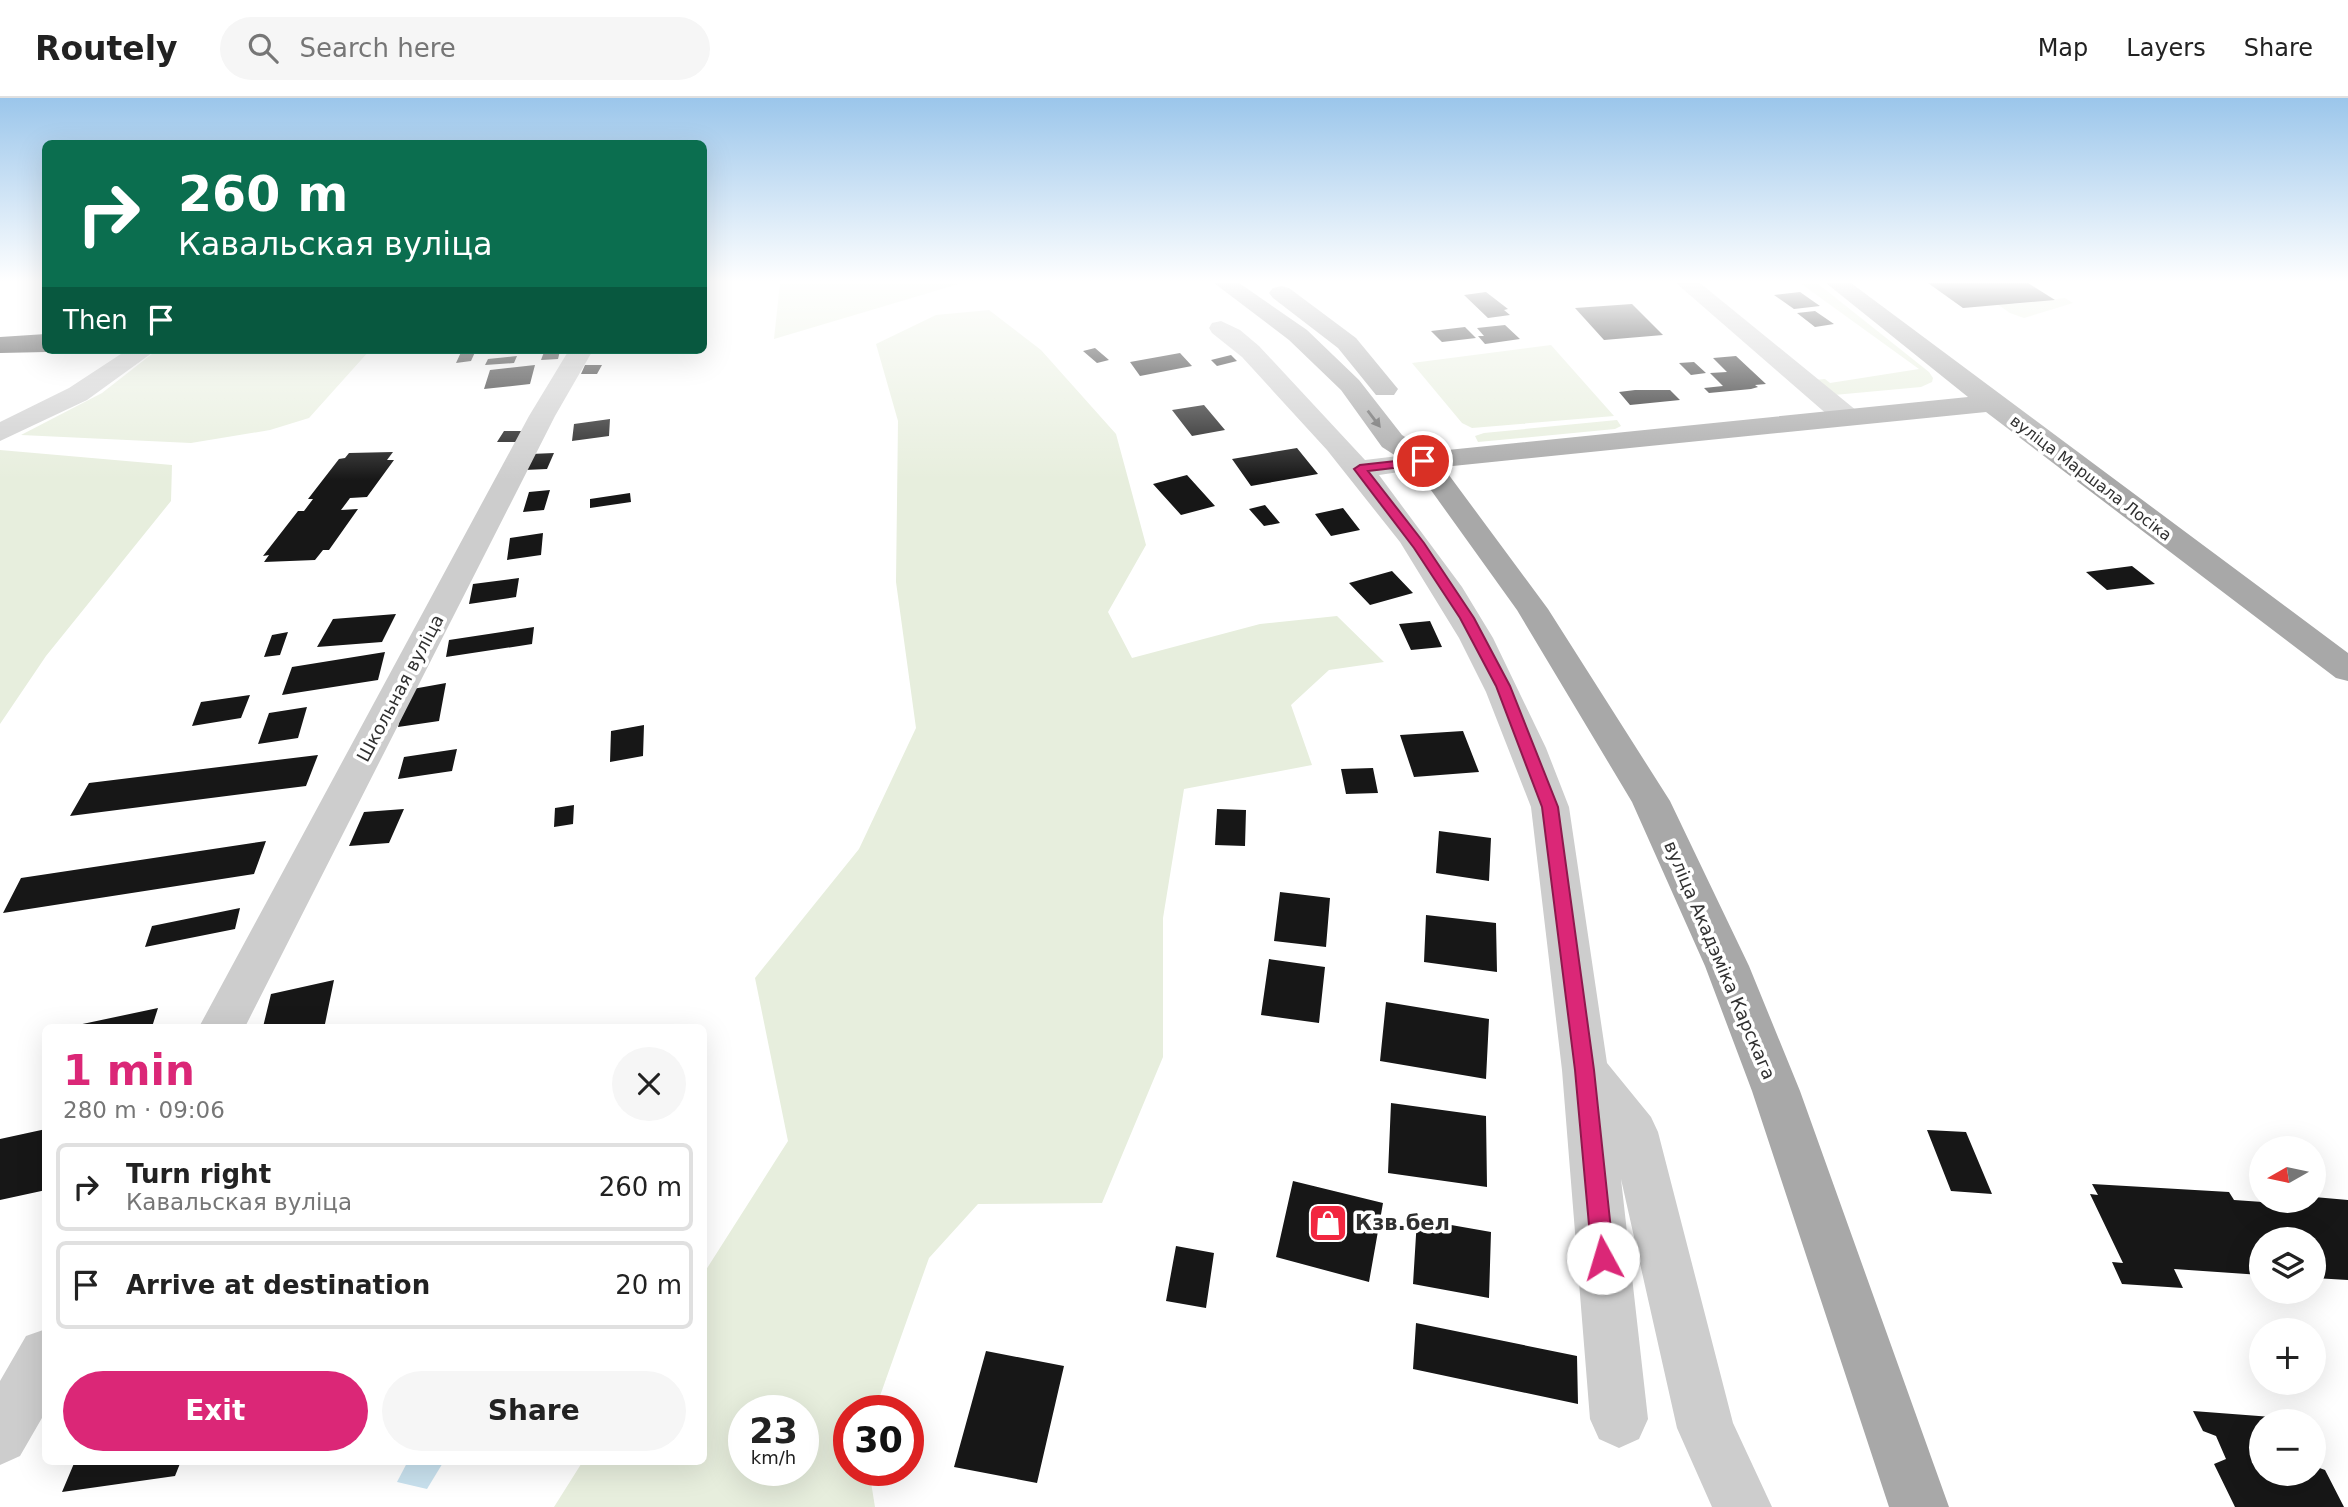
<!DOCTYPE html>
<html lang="en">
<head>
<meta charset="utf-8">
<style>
  :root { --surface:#fff; --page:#f6f6f6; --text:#222; --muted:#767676; --line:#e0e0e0; --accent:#db2777 }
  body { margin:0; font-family:"DejaVu Sans",sans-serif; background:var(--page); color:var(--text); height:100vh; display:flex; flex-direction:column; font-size:26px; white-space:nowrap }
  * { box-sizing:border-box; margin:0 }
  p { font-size:23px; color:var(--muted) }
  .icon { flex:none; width:38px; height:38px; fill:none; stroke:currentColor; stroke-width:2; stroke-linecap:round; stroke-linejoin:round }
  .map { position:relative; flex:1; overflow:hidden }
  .drawer { position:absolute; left:42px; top:926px; width:665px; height:441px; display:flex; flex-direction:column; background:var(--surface); border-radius:10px; box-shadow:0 7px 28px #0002 }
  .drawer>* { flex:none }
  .banner { position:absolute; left:42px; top:42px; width:665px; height:214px; border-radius:10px; box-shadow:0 7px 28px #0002; background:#0b6e4f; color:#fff; overflow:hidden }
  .needle { width:46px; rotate:261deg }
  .tools { position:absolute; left:2249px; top:1038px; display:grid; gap:14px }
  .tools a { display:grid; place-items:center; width:77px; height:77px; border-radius:50%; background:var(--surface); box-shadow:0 7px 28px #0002; font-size:35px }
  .speed { position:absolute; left:728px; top:1297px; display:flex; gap:14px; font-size:35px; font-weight:700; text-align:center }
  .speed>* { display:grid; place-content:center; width:91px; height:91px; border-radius:50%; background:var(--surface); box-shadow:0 7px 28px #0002; line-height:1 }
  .speed small { font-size:18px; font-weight:400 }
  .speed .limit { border:10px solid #d22; background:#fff; color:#111 }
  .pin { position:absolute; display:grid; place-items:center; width:60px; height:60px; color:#fff; margin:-30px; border:4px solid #fff; border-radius:50%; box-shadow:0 2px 7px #0007 }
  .me { position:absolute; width:77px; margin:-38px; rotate:354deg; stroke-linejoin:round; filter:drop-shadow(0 0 5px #0008) }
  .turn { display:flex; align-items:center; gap:24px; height:147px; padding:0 21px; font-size:32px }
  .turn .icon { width:91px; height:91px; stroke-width:2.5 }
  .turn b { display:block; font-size:49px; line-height:60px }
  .then { display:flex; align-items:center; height:66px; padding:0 21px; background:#0003; gap:14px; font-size:26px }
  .round { display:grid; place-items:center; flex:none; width:74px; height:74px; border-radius:37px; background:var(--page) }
  .overview { display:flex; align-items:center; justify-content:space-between; height:119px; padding:0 21px }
  h1 { font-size:42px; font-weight:700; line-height:52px; color:var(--accent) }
  .cta { display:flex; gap:14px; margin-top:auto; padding:14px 21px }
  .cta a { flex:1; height:80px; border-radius:42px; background:var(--accent); color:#fff; font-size:28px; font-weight:700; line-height:80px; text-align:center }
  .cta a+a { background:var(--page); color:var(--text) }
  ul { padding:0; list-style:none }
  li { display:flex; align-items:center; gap:21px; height:88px; margin:0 14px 10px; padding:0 7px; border:4px solid var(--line); border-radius:10px }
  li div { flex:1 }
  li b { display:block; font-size:26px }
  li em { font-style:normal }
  header { display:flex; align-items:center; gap:42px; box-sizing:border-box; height:98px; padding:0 35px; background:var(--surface); border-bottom:2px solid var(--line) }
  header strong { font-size:33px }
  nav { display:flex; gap:38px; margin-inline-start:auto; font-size:24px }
  .search { width:490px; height:63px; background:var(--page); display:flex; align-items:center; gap:18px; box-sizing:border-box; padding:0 24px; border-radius:38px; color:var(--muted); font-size:26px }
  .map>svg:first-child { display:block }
  .green { fill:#e7eedd; fill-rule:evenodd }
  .water { fill:#c9e2ef }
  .building { fill:#171717 }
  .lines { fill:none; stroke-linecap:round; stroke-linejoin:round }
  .minor { fill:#cdcdcd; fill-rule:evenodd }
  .major { fill:#a8a8a8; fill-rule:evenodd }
  .oneway { fill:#606060 }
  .route { fill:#db2777; stroke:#8e194d; stroke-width:2 }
  .labels { text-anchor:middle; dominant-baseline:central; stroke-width:7; stroke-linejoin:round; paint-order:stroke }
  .far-street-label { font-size:16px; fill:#303030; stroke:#fff }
  .street-label { font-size:18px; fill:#303030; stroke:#fff }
  .near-poi-label { font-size:21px; font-weight:bold; fill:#303030; stroke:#fff; text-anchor:start }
</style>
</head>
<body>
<header>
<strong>Routely</strong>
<div class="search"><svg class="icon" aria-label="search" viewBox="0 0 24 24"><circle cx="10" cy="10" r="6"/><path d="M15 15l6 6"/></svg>Search here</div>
<nav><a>Map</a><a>Layers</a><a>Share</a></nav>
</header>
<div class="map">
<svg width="2348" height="1409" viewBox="0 0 2348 1409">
  <rect width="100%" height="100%" fill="#fff"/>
  <path class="green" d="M780,185H962L774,241Z
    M1800,185H1817L1929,274L1933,280L1932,284L1921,289L1834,297L1814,282L1825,281L1830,285L1919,271Z
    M1974,190L2015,206L2065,200L2073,205L2024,220L2010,215Z
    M989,212L1041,252L1116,336L1146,447L1108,514L1132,560L1260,526L1337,518L1384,564L1329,572L1291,607L1312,667L1184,691L1163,820V959L1102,1105L978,1106L929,1160L875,1312H849V1372H869L875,1409H554L583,1363H704V1175L788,1043L755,880L859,751L916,630L896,484L898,323L876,246L936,217ZM744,1312H803V1372H744Z
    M1551,247L1614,318L1472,330L1462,325L1412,265Z
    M157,252H370L309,320L270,332L191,345L21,337L102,295Z
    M1617,322L1621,328L1615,331L1478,344L1475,338L1484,335Z
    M0,352L172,367L171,403L46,558L0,626Z"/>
  <path class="water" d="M408,1363H444L427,1391L397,1384Z"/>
  <path class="building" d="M1928,185H2028L2055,202L1963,210Z
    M1486,194L1508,211L1504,212L1510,217L1488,220L1464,197Z
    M1800,194L1820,208L1794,211L1774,197Z
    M1632,206L1663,237L1604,242L1575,210Z
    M1815,213L1834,226L1815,229L1797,215Z
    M1505,227L1520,241L1485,246L1478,238H1484L1477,230Z
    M1465,229L1476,240L1442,244L1431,233Z
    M46,236V254L0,255V239Z
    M1095,250L1109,262L1097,265L1083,253Z
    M462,252H476L471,263L456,265Z
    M560,253L558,261L541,262L544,254Z
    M1180,255L1192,268L1140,278L1130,264Z
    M1231,257L1237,263L1217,268L1211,262Z
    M517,258L514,265L485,267L488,261Z
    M1736,258L1766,286L1755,287L1758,289L1751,291L1709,295L1704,290L1723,288L1710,275L1727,274L1713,260Z
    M1694,264L1706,275L1691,277L1679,265Z
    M535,267L530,286L484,291L490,272Z
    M585,267H602L597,276H581Z
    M1635,292H1670L1680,302L1630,307L1619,294Z
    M1204,307L1225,332L1192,338L1172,312Z
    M610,321L609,338L572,343L574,326Z
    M504,333H523L516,344H497Z
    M1297,350L1318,376L1251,388L1232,361Z
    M393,354L387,362H394L367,399L350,400L341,412L358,411L329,452H323L315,462L264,464L269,457L263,458L298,413H304L313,401H308L339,361L345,360L349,355Z
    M554,355L547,371L524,372L531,356Z
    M1187,377L1215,408L1181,417L1153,386Z
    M550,392L544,412L523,414L529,394Z
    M630,395L631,404L590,410V401Z
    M1265,407L1280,425L1264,428L1249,411Z
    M1343,410L1360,432L1331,438L1315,416Z
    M543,435L541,457L507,462L510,440Z
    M2132,468L2155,486L2107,492L2086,474Z
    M1392,473L1413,495L1370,507L1349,485Z
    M519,480L516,499L469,506L473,486Z
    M396,516L382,544L317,549L333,521Z
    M1430,523L1442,549L1411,552L1399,526Z
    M534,529L532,546L446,559L449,542Z
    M288,534L280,557L264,559L272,537Z
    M385,554L378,582L282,597L292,569Z
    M446,585L439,623L398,629L407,592Z
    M250,597L241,620L192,628L201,604Z
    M307,609L298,640L258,646L269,615Z
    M644,627L643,658L610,664L611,633Z
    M1463,633L1479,674L1414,679L1400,637Z
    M457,651L452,673L398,681L404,659Z
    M318,657L306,688L70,718L89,685Z
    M1373,670L1378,695L1346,696L1341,671Z
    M574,707L573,726L554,729L555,710Z
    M404,711L389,745L349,748L364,714Z
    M1217,711L1246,712L1245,748L1215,747Z
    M1439,733L1491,740L1489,783L1436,775Z
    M266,743L254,776L3,815L21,780Z
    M1280,794L1330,800L1326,849L1274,843Z
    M240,810L235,831L145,849L152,828Z
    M1426,817L1496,825L1497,874L1424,864Z
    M1269,861L1325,869L1319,925L1261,917Z
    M334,882L325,926L263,929L271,896Z
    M1386,904L1489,921L1486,981L1380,963Z
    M158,910L152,929H73V928Z
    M1391,1005L1486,1018L1487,1089L1388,1075Z
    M46,1031V1092L0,1102V1041Z
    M1927,1032L1966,1034L1992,1096L1951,1093Z
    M1293,1083L1383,1105L1369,1184L1276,1159Z
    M2092,1086L2229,1094L2234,1102L2292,1106L2290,1102H2314V1099L2348,1102V1182L2314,1180V1141H2261V1177L2174,1171L2183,1190L2122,1186L2112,1164L2123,1165L2090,1096L2098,1097Z
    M1417,1121L1491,1134L1489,1200L1413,1186Z
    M1176,1148L1214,1155L1206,1210L1166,1203Z
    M1416,1225L1577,1258L1578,1306L1413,1271Z
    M986,1253L1064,1268L1037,1385L954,1369Z
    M2193,1313L2285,1320L2287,1323H2261V1376H2314V1368L2325,1372L2344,1409H2235L2214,1366L2226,1361L2216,1338L2203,1333Z
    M75,1363H181L175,1378L62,1394Z"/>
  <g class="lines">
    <path class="minor" d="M1676,185H1700L1857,313L1860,319L1857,325H1837Z
      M1221,223L1240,232L1259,248L1365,362L1423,355L1433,357L1437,363L1433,369L1379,377L1462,489L1493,540L1546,650L1569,709L1607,965L1651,1019L1658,1034L1733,1325L1772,1409H1712L1677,1330L1621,1081L1648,1321L1639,1341L1619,1350L1599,1341L1590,1321L1562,972L1531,709L1486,594L1459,540L1400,444L1327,352L1242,259L1212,235L1209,230L1212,225Z
      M127,252H156L87,302L0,343V324L69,290Z
      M569,252H593L555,318L245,929H199L529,318Z
      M46,1231V1313L20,1358L0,1367V1283L26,1238Z"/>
    <path class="major" d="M1214,185H1239L1307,232L1359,282L1402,337L1428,354L1968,299L1826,185H1851L2348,555V583L2336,580L1986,314L1443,369L1548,511L1670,703L1749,868L1800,993L1949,1409H1889L1752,993L1705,868L1632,704L1517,512L1423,381L1413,369L1382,349L1341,292L1289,242Z
      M1281,188L1289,190L1356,240L1398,291L1394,297H1376L1338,250L1273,200L1269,195L1273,190Z"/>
  </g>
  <defs><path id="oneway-solid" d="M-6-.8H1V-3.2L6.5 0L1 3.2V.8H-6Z" transform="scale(1.75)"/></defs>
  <use class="oneway" href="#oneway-solid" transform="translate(1374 321) rotate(53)"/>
  <linearGradient id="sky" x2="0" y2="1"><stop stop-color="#9bc6eb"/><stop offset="0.48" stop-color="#fff"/><stop offset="1" stop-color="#fff" stop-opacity="0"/></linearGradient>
  <rect width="2348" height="382" fill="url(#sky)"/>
  <path class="route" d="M1423,360L1427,361V366L1368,373L1424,445L1474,520L1510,588L1558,709L1594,972L1614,1160L1611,1167L1603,1170L1595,1167L1592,1160L1575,972L1542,709L1496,588L1460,520L1414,450L1354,371L1360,367Z"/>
  <defs>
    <g id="shop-square" transform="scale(2.0125)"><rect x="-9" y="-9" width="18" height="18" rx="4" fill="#f22740" stroke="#fff"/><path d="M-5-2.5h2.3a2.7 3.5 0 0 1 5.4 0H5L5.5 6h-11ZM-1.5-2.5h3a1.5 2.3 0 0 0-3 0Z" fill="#fff"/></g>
  </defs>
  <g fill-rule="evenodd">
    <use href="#shop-square" x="1328" y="1125"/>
  </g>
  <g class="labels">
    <g class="far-street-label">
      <text transform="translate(2091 380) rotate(37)">вуліца Маршала Лосіка</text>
    </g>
    <g class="street-label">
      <text transform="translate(400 590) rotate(-62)">Школьная вуліца</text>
      <text transform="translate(1720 862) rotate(67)">вуліца Акадэміка Карскага</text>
    </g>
    <g class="near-poi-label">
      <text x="1355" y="1125">Кзв.бел</text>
    </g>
  </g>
</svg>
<div class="tools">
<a><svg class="needle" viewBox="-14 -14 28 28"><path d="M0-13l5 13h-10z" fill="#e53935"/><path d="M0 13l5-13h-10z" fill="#767676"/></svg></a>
<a><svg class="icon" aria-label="layers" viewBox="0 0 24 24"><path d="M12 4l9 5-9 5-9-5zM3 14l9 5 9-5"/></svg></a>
<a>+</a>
<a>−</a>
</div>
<div class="speed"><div>23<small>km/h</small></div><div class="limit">30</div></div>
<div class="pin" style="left:1423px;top:363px;background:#d93025"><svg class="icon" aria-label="arrive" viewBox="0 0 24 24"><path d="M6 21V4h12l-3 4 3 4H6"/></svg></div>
<svg class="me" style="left:1603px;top:1160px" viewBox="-20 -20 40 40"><circle r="19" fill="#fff"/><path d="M0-13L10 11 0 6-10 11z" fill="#db2777"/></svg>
<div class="banner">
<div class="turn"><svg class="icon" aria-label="right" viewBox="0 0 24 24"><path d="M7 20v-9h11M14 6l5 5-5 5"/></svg><div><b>260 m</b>Кавальская вуліца</div></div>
<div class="then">Then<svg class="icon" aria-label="arrive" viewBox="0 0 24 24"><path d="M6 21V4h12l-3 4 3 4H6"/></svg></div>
</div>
<section class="drawer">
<div class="overview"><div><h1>1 min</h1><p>280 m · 09:06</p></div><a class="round"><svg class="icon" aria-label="close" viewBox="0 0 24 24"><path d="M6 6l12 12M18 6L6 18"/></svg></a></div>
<ul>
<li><svg class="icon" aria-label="right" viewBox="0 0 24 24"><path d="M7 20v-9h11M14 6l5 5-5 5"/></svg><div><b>Turn right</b><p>Кавальская вуліца</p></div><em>260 m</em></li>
<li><svg class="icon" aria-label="arrive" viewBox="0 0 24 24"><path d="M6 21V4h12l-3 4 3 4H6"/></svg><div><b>Arrive at destination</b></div><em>20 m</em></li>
</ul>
<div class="cta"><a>Exit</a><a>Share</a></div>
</section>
</div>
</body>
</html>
